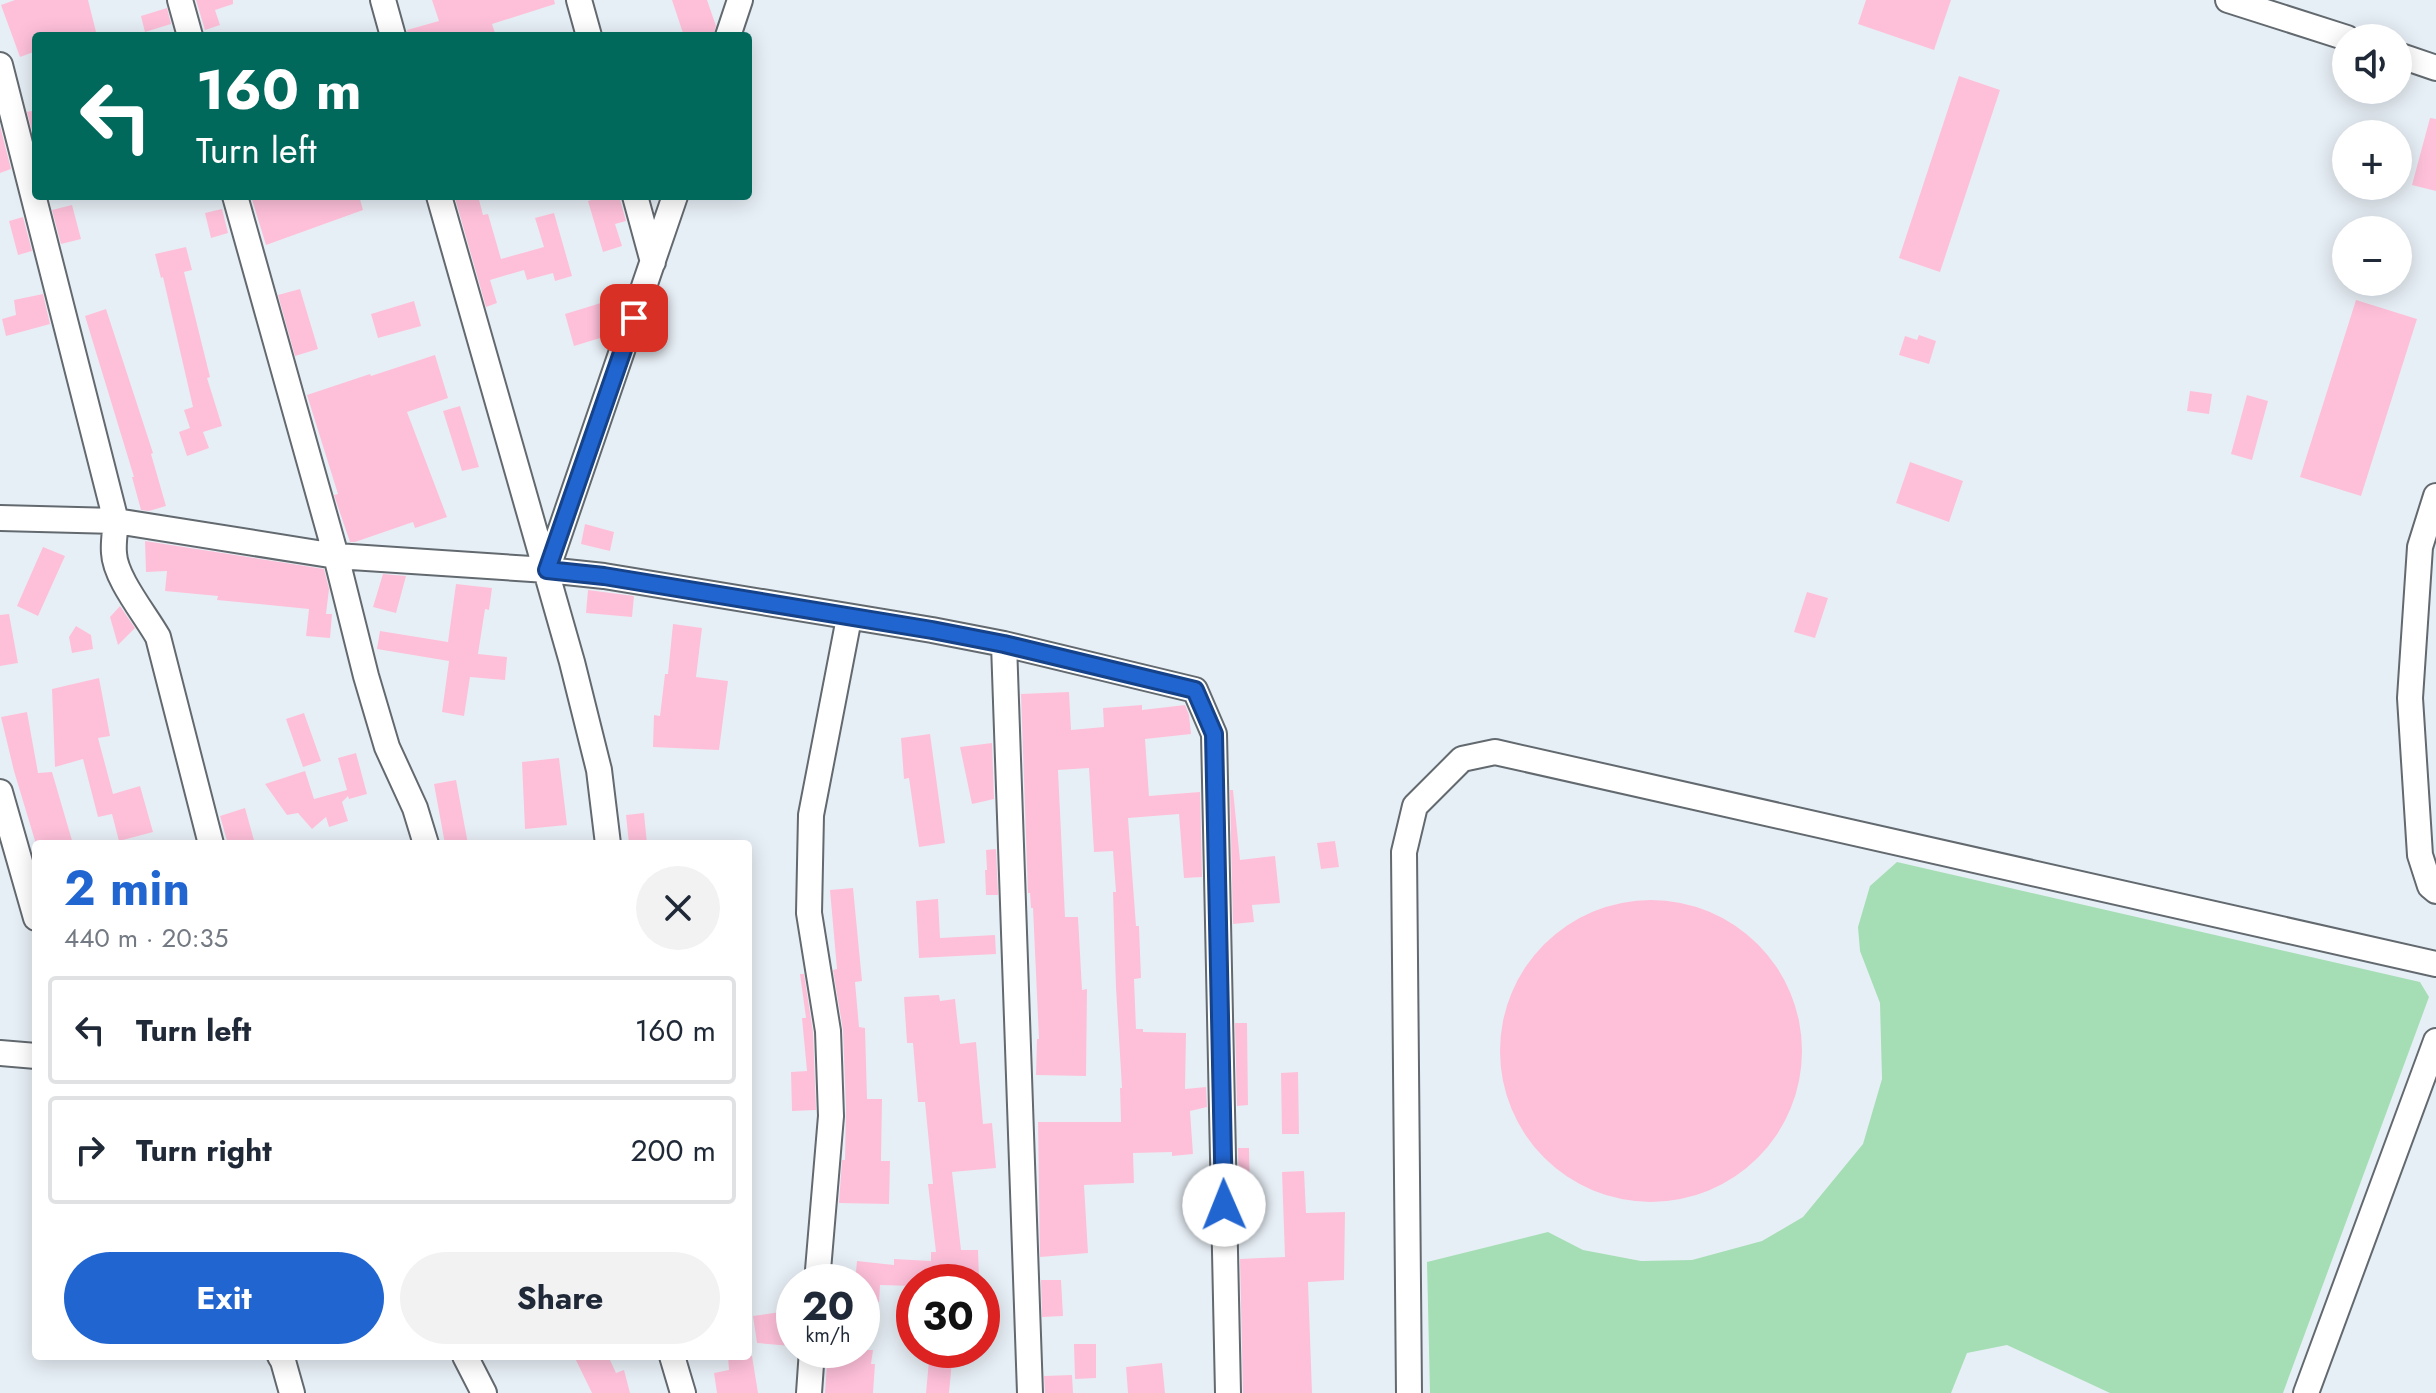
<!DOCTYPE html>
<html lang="en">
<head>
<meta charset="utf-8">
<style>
  :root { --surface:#fff; --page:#f2f2f3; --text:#1f2937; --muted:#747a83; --line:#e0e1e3; --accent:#2165d1 }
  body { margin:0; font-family:Jost,sans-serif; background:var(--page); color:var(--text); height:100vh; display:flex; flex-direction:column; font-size:30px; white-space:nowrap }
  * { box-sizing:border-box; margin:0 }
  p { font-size:26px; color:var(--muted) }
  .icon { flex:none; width:44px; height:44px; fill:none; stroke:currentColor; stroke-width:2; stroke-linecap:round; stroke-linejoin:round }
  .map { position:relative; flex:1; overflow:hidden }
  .sheet { position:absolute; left:32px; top:840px; width:720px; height:520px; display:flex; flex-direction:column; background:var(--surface); border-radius:8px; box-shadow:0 4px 20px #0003 }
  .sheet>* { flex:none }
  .banner { position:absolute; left:32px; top:32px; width:720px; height:168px; border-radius:8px; box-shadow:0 4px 20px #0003; background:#00695c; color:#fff; overflow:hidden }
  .controls { position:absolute; left:2332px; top:24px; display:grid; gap:16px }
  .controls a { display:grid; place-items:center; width:80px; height:80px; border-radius:50%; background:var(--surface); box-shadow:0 4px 20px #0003; font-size:40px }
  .speed { position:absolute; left:776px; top:1264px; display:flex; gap:16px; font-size:40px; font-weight:700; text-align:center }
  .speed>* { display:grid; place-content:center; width:104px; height:104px; border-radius:50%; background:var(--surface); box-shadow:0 4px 20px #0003; line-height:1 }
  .speed small { font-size:20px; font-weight:400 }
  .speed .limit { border:12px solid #d22; background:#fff; color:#111 }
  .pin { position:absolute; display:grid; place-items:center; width:68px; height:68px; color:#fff; margin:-34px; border-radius:16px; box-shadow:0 4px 12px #0006 }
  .me { position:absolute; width:88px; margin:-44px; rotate:359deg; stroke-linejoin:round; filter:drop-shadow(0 0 6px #0008) }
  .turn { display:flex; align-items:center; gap:28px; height:168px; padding:0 32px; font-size:36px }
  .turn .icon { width:104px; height:104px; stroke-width:2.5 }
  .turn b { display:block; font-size:56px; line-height:68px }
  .round { display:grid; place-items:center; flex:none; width:84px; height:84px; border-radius:42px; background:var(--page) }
  .head { display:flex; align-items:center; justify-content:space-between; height:136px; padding:0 32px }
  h1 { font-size:48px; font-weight:700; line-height:60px; color:var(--accent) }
  .action { display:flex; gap:16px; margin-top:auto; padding:16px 32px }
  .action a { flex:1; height:92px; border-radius:48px; background:var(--accent); color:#fff; font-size:32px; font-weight:700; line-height:92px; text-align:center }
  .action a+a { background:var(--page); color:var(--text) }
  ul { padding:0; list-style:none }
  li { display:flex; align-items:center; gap:24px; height:108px; margin:0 16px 12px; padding:0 16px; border:4px solid var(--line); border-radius:8px }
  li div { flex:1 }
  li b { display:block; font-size:30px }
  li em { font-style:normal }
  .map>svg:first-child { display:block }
  .green { fill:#a5deb4 }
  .building { fill:#fec0d9 }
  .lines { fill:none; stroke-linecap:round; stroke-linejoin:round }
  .minor-casing { stroke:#62696f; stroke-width:28 }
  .minor { stroke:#fff; stroke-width:24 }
  .route-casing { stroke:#154288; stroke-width:20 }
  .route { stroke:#2165d1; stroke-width:14 }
</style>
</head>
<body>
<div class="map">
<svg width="2436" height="1393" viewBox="0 0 2436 1393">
  <rect width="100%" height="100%" fill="#e7eff6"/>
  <path class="green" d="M1897,862L2420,982L2429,997L2283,1393H2110L2007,1345L1967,1353L1951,1393H1430L1427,1262L1548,1232L1583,1250L1641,1261L1692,1260L1762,1241L1803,1217L1863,1144L1882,1079L1880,1003L1860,951L1858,927L1870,886Z"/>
  <path class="building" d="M15,0H88L97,36H36V51L20,57L1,5Z
    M196,0H233V4L215,10L220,25L205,30Z
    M432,0H554L555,4L492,24L496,36H408L407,30L439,21Z
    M672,0H707L716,26L713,36H684Z
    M1866,0H1951L1934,50L1858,24Z
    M167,8L171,24L145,32L141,16Z
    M1959,76L2000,90L1940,272L1899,258Z
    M36,110V146L27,112Z
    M2430,118L2436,119V191L2412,185Z
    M0,126L11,169L0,173Z
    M251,196H359L363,210L266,245Z
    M464,196H478L483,215L488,214L501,259L544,247L535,218L554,213L572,276L555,281L553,273L527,280L524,270L490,280L497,303L486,307L455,198Z
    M604,196H619L626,221L615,224L622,246L603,252L588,201Z
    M72,205L81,239L61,244L52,210Z
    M222,209L228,233L211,238L205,213Z
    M23,217L32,251L18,255L9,221Z
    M186,247L192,270L184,272L210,377L207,378L222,426L203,432L209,448L187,456L179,432L190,428L184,410L193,407L163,277L161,278L155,254Z
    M300,289L318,349L295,356L278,295Z
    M43,294L50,324L6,336L2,319L16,315L14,300Z
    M2356,300L2417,319L2361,496L2300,477Z
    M414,301L421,326L378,338L371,314Z
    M601,303L610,335L574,346L565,314Z
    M106,309L153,453L151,454L166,506L149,511L141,510L132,477H134L85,316Z
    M1919,335L1936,341L1929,364L1899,355L1905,336L1917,340Z
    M435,355L448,398L407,412L447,517L415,528L413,522L355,542H350L334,495L338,494L307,395L370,374L371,376Z
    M2190,391L2212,394L2209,414L2187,411Z
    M2247,395L2268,401L2252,460L2231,454Z
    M460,406L479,467L462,471L443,411Z
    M1910,462L1963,481L1949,522L1896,503Z
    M585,524L614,532L610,551L581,544Z
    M145,541L324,569L329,589L326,614H332L330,638L306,636L309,609L217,600L218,596L165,591L167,571L146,572Z
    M43,547L65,556L38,616L17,606Z
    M383,574L406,576L396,613L373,607Z
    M456,584L492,588L489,610L485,609L478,654L507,657L505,680L470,677L464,716L442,712L449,661L377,649L380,631L448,642Z
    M588,590L634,596L632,617L586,613Z
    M1807,592L1828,598L1815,638L1794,632Z
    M120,606L135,628L118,645L110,617Z
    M9,614L18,663L0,666V615Z
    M673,624L702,628L696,677L728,681L719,750L653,747L654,715L660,716L665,674H668Z
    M76,626L91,635L93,649L72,653L69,637Z
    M99,678L110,736L98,738L113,794L140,786L153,832L119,841L112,814L98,817L83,759L55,767L52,689Z
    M1069,692L1071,730L1104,727L1103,708L1142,705V710L1185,705L1189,715L1191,734L1145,739L1149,796L1200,792L1202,877L1184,878L1179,814L1128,818L1136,926H1139L1141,978L1134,979L1136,1029H1143V1032L1186,1033L1185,1089L1206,1087L1207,1107L1190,1111L1193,1154L1172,1156V1152L1133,1153L1134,1183L1084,1185L1088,1253L1040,1257L1038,1122H1121L1120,1088H1122L1116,988L1113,892H1116L1113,851L1094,852L1089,768L1058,770L1065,917H1078L1082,990L1087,989L1086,1076L1036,1075L1037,1039H1039L1033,908H1031L1030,893H1028L1021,694Z
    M27,712L38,773L52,772L73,844H36L14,771L1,717Z
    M304,713L321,761L303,767L286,719Z
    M930,734L945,843L919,847L909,778L904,779L901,738Z
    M992,743L994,799L972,804L960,747Z
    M356,753L367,794L349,799L348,796L342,802L348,821L329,827L326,817L312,829L298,813L287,815L265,784L305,771L314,799L347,790L338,758Z
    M559,758L567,825L525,829L522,762Z
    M456,780L468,844H445L434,784Z
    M1230,790H1233L1240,860L1275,856L1280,903L1252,905L1254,922L1233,924Z
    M245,808L255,844H228L220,816Z
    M644,813L647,844H629L626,815Z
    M1335,841L1339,867L1321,869L1317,843Z
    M996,849L998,895H986L985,870H987L986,850Z
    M853,888L862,981L855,982L859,1027L865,1028L867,1099H882L881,1161H890L889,1204L839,1203L842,1160H845L846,1108L843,1030L833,970L837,969L830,890Z
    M938,899L940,938L995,935L996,954L919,958L916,901Z
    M1500 1051a151 151 0 1 1 302 0a151 151 0 1 1-302 0Z
    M800,974H804L813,1032L816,1110L792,1111L791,1072L807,1071L802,1018H806Z
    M939,995L940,1001L955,999L960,1044L976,1042L983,1124L992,1123L996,1168L952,1172L961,1250H978L979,1279L914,1282V1286L880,1285L879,1302L862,1300V1282H855L857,1261L894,1265V1259L931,1261V1252H936L928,1184H933L925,1102H918L913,1043H907L904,997Z
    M1235,1023H1247L1248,1105L1237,1106Z
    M1298,1072L1299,1134H1282L1281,1073Z
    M1238,1148H1249L1250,1196H1239Z
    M1304,1171L1306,1213L1345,1212L1344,1280L1308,1282L1312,1393H1243L1240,1259L1285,1257L1282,1172Z
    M1041,1280H1061L1063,1316L1042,1317Z
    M787,1311L791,1346L757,1343L753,1316Z
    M1074,1344H1096V1378L1075,1379Z
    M828,1350H873L871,1364H875L873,1393H825Z
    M930,1350H953L949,1393H926Z
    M574,1356H608L616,1373L624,1370L630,1393H592Z
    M728,1356H752L758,1393H717L714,1373L729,1370Z
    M1162,1363L1165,1393H1128L1126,1367Z
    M1072,1375L1073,1393H1045L1044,1376Z"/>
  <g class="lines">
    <g class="minor-casing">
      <path id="minor" d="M180,0L190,36
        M383,0L393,36
        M579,0L589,36
        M2228,0L2347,38
        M728,36L740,0
        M2398,55L2436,68
        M0,65L116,521C115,532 113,543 114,553C115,578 145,614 158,637L211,844
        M235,196L336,556L366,676L387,747L415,808L426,844
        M439,196L572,662L599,770L608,844
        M635,196L653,262
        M2436,496L2420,547L2410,698L2420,855L2430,886L2436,891
        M0,518L116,521L336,556L547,570L604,576L932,630L1004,644L1195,690L1214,734L1228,1393
        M547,570L675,196
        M1004,644L1030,1393
        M0,792L36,918
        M0,1053L36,1056
        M817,1282L831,1116L828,1031L809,913L811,815L849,618
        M280,1356L283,1361L292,1393
        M465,1356L484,1393
        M672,1356L683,1393
        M809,1393L812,1350
        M1409,1393L1404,852L1415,806L1462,759L1495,752L2436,964
        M2306,1393L2436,1041"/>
    </g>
    <use href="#minor" class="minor"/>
  </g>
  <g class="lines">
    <g class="route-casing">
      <path id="route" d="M634,318L547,570L604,576L932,630L1004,644L1195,690L1214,734L1224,1205"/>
    </g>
    <use href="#route" class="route"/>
  </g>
</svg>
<div class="controls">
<a><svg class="icon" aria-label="sound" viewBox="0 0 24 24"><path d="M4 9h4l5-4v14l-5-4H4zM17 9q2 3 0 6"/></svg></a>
<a>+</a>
<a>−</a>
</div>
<div class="speed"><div>20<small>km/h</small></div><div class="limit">30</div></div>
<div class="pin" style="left:634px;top:318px;background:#d93025"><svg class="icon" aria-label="arrive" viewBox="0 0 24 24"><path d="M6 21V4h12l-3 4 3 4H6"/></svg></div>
<svg class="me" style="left:1224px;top:1205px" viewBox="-20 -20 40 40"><circle r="19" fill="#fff"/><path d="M0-13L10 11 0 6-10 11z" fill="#2165d1"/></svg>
<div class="banner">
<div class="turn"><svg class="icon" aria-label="left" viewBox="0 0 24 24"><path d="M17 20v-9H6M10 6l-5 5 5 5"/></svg><div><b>160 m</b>Turn left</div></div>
</div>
<section class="sheet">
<div class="head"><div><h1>2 min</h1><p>440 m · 20:35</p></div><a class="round"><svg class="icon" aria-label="close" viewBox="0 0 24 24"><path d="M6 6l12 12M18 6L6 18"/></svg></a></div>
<ul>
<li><svg class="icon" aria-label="left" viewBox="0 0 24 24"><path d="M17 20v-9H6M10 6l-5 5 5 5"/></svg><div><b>Turn left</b></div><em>160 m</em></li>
<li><svg class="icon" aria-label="right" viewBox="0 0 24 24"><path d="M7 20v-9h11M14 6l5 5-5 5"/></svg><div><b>Turn right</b></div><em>200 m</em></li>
</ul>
<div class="action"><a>Exit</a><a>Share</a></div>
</section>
</div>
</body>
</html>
